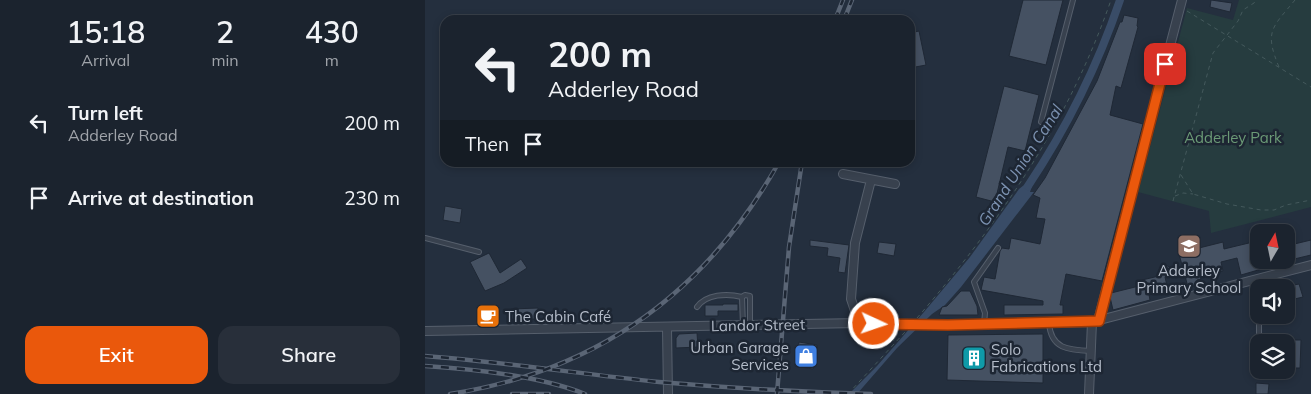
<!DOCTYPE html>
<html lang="en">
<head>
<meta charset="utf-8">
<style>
  :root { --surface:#1b232e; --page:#282f3a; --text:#f1f3f6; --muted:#a0a4aa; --line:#39404a; --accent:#ea580c }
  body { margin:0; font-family:Mulish,sans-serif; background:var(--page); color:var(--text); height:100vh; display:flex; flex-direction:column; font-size:19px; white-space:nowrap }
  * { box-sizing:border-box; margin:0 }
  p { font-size:16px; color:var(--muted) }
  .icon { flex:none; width:28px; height:28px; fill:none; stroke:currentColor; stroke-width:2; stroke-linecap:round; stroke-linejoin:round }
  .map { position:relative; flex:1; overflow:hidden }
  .details { display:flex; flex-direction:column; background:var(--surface); width:425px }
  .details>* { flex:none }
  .top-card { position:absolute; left:15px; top:15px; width:475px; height:152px; border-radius:15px; box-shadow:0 2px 8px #0003,0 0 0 1px var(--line); background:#1b232e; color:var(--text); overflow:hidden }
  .needle { width:32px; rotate:9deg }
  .buttons { position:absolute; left:825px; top:224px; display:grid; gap:10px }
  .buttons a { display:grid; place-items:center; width:45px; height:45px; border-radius:10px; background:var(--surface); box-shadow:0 2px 8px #0003,0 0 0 1px var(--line); font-size:25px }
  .pin { position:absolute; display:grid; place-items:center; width:42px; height:42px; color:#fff; margin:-21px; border-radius:10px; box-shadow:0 2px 8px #0006 }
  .me { position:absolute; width:55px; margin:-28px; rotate:93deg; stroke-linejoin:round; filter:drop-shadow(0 0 4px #0008) }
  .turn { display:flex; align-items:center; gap:18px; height:105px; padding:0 25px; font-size:22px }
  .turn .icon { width:65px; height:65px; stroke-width:2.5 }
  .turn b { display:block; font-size:35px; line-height:42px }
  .then { display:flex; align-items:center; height:48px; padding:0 25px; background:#0003; gap:10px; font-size:19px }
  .eta { display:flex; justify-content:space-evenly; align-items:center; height:85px; text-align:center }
  .eta b { font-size:30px; font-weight:600; line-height:35px }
  .cta { display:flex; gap:10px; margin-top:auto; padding:10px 25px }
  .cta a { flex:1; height:58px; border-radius:15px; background:var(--accent); color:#fff; font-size:20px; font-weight:600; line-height:58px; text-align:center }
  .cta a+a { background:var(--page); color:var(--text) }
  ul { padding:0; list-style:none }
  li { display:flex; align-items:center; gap:15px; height:75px; padding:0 25px }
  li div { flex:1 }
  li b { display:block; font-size:19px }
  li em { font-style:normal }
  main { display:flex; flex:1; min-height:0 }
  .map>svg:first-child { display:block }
  .green { fill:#263c3f }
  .water { fill:#394c67 }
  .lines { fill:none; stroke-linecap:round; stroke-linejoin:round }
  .canal { stroke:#394c67; stroke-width:8 }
  .building { fill:#455162; stroke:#1f2835 }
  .lane-casing { stroke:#565f6c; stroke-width:6 }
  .street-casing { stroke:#565f6c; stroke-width:10 }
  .path { stroke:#44595c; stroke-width:1; stroke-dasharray:4 4; stroke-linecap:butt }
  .lane { stroke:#38414e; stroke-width:4 }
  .street { stroke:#38414e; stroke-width:8 }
  .rail-casing { stroke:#5a6575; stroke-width:4.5 }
  .rail { stroke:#1d2633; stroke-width:2.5; stroke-dasharray:8; stroke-linecap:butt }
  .street-bridge-casing { stroke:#565f6c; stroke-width:10; stroke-linecap:butt }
  .street-bridge { stroke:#38414e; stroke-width:8 }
  .route-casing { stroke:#983908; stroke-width:12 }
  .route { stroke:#ea580c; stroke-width:9 }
  .labels { text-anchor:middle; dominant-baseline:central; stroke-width:5; stroke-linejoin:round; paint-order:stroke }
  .park-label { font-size:15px; fill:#6b9a76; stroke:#1d2633 }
  .poi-label { font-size:15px; fill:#b4bcc9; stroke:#1d2633; text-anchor:start }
  .street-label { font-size:15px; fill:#b4bcc9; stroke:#1d2633 }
  .water-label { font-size:16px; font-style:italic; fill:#7c92b1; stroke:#1d2633 }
</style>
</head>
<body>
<main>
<section class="details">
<div class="eta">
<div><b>15:18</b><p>Arrival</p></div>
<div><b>2</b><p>min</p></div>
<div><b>430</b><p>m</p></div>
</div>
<ul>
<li><svg class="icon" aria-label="left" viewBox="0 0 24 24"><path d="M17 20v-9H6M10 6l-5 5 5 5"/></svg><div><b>Turn left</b><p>Adderley Road</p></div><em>200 m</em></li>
<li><svg class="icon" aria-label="arrive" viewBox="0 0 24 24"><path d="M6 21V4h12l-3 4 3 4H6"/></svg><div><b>Arrive at destination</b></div><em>230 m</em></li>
</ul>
<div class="cta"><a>Exit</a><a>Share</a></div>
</section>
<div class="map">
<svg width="886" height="394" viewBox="0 0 886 394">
  <rect width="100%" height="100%" fill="#242f3e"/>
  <path class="green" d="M814,0H886V207L786,233L784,211L713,192L762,8L808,20Z"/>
  <path class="water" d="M607,176L610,178L605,192H609L536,287L520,305L507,314L472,348L432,394H424L452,366L499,312L545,257L594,189L604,181Z"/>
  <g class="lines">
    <path class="canal" d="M603,186C641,129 673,65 695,0"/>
  </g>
  <path class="building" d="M598,0H638L621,65L584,56Z
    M786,0L807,3L805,12L785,7Z
    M699,15L713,18L712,26L713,27L696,88L691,86L685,115L718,124L677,281L641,274L635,305H638V314L579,315V305H618V301L556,290L559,277L570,279L575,251L577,248L584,249L586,238L615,244L620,219L611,218L615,198L608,195L620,178L672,81L695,22H697Z
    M494,31L501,65L485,68V33Z
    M579,86L614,95L600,151L583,147L570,202L551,197Z
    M20,206L37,209L35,223L18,220Z
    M768,239L770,249L798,242L799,249L828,242L830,247L834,246V260H847V266L816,275L812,258L796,262L798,271L775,276L776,279L772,280L773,285L763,287L754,254L756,253L755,248L759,242Z
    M385,240L424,245L420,273L413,272L415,258L402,256L403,248L385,246Z
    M886,240V255L861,261V246Z
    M454,242L471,244L469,256L452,253Z
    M64,253L75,273L96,259L102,268L79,283L60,291L45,262Z
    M741,265L751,271L747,275L740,277L743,290L724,295L725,300L688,310L685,297L686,293L718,285L717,280L734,276Z
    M868,282L869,285L874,284L878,297L861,301V283Z
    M536,291H545L552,306L553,315H514L517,307L522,306Z
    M298,304H313V311H293V316H280V305H298Z
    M113,308V319H86V309Z
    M53,313H74V320H53Z
    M272,333L273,347L251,348V338L254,334Z
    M618,334V383L522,380L523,335Z
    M869,340H876L875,368H861V344H868Z
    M374,342L392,345L388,369L370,366Z
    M831,383L844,384L843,394H831Z"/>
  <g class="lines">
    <g class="lane-casing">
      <path id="lane" d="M616,122L648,0
        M0,238L54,252
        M827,281L834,321V342
        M272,307C281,294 302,293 317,297
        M624,323C626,349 643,350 666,351
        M559,324L560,313L549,282L573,248
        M318,326L317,297L320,295L325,296V326
        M835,370V372"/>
    </g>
    <g class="street-casing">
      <path id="street" d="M418,174L470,184
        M673,321L757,0
        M434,323L426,299L430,243L446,180
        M523,325L667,322L886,265
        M242,328L243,394
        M0,331L434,323L475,325
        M664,394L667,322"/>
    </g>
    <path class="path" d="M762,11L886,87
      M854,67C839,31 847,28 870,0
      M756,175L768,194L802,204L836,210H849L861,205L886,200
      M750,196L758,193L768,194
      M748,201L788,53L813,21L818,10L829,3L831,0
      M492,318C575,222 644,121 686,0
      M464,332L463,336L471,342
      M423,394L480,332"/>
    <use href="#lane" class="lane"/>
    <use href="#street" class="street"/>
    <g class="rail-casing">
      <path id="rail" d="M410,20L418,0
        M419,20L427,0
        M0,356C78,362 156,374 234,382C304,388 375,392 446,394
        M0,366C48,369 115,376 160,394
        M25,394C173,371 281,293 354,162
        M87,394H124
        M352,394L364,247L377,162"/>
    </g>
    <use href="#rail" class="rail"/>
    <g class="street-bridge-casing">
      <path id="street-bridge" d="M475,325H523"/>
    </g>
    <use href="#street-bridge" class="street-bridge"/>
  </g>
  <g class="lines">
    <g class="route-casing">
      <path id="route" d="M449,324L523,325L674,321L740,64"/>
    </g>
    <use href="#route" class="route"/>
  </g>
  <defs>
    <g id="school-square" transform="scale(1.25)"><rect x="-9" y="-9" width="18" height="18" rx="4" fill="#8d6e63" stroke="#1d2633"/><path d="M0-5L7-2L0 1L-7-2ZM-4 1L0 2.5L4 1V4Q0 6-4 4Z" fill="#fff"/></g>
    <g id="cafe-square" transform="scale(1.25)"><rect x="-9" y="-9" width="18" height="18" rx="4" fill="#e8710a" stroke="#1d2633"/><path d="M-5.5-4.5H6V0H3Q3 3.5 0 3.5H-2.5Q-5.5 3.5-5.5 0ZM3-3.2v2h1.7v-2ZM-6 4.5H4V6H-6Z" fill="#fff"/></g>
    <g id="shop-square" transform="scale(1.25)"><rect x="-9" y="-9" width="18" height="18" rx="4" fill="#3f7fe0" stroke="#1d2633"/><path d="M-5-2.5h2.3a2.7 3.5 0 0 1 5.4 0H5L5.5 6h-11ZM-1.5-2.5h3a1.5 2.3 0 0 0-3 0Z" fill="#fff"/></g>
    <g id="building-square" transform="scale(1.25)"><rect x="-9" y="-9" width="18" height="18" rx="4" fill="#0f9aa8" stroke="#1d2633"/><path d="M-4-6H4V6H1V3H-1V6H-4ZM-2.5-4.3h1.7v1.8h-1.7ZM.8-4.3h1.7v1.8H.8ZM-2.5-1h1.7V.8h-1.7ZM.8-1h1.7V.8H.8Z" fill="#fff"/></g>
  </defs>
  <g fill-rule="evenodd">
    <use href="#school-square" x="764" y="246"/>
    <use href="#cafe-square" x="63" y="316"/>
    <use href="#shop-square" x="381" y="356"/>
    <use href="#building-square" x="549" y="358"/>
  </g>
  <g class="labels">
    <g class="park-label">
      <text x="808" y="137">Adderley Park</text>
    </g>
    <g class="poi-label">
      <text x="764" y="270" text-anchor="middle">Adderley<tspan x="764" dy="17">Primary School</tspan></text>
      <text x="80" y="316">The Cabin Café</text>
      <text x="364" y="347" text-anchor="end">Urban Garage<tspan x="364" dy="17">Services</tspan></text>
      <text x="566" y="349">Solo<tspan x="566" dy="17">Fabrications Ltd</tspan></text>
    </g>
    <g class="street-label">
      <text transform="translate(333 325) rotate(-1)">Landor Street</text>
    </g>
    <g class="water-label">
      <text transform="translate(595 165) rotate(-57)">Grand Union Canal</text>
    </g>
  </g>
</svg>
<div class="buttons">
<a><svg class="needle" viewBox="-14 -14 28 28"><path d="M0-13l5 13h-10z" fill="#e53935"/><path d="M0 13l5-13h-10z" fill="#a0a4aa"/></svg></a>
<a><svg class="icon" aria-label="sound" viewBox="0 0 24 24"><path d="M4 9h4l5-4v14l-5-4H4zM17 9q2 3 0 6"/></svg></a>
<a><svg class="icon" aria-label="layers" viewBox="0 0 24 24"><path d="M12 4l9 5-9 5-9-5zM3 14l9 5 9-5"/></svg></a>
</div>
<div class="pin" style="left:740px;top:64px;background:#d93025"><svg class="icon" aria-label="arrive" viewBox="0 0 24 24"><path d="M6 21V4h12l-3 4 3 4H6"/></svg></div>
<svg class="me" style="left:449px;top:324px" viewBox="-20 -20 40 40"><circle r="17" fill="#ea580c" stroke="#fff" stroke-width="3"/><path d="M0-11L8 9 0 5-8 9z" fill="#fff"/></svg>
<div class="top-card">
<div class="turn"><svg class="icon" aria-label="left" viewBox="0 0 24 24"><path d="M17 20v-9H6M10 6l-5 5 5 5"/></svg><div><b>200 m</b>Adderley Road</div></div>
<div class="then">Then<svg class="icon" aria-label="arrive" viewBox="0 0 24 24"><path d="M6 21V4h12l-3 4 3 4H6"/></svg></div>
</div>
</div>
</main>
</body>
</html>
